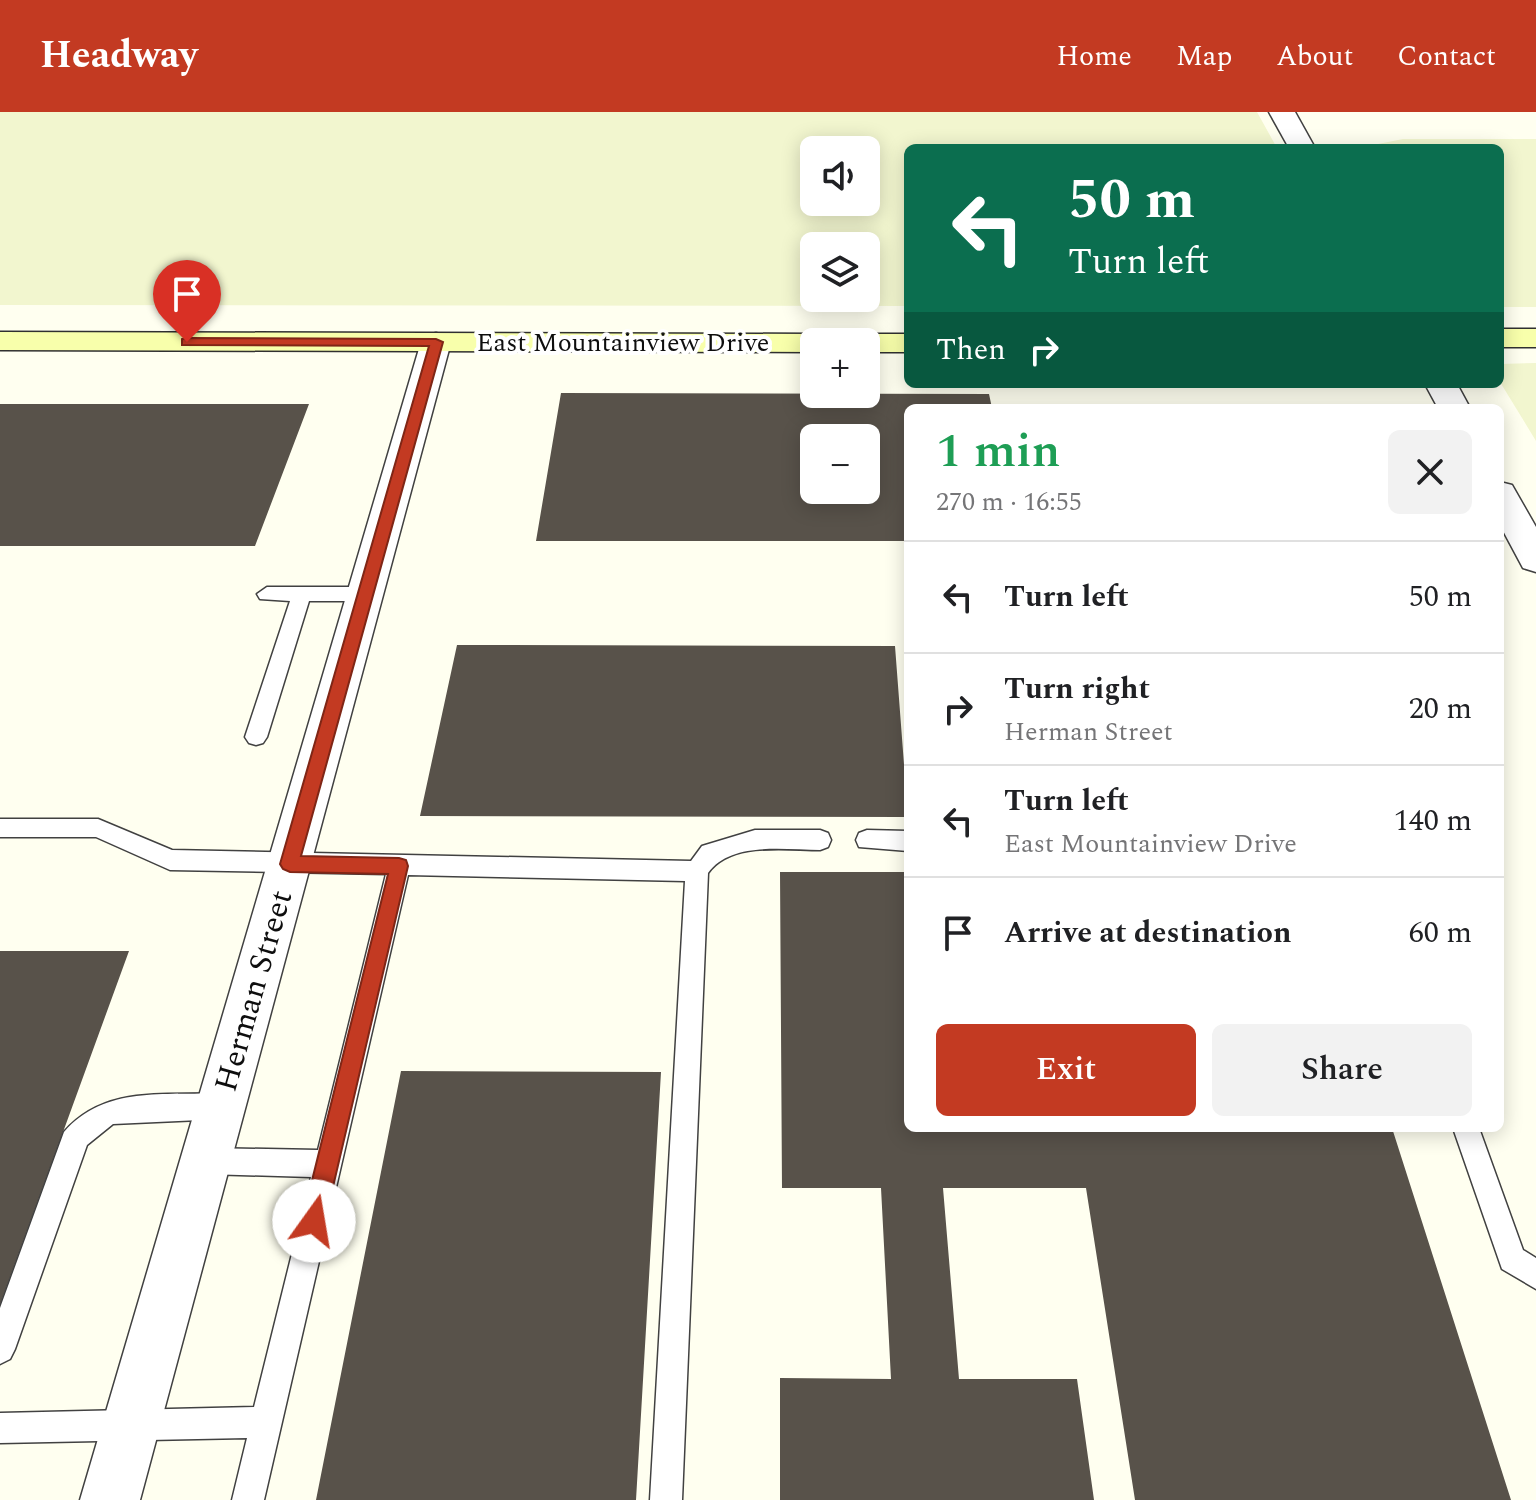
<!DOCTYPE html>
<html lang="en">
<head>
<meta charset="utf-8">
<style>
  :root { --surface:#fff; --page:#f2f2f2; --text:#202124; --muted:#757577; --line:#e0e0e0; --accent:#c33a22 }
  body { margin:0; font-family:Spectral,serif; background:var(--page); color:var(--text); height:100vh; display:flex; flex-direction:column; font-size:30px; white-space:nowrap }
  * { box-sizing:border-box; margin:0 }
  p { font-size:26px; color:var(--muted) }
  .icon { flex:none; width:44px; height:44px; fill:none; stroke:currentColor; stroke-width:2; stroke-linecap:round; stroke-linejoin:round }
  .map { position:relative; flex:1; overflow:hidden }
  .details { position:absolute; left:904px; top:292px; width:600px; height:728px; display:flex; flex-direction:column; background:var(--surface); border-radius:12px; box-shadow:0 4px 20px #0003 }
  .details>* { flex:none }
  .hud { position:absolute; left:904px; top:32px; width:600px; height:244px; border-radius:12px; box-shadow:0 4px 20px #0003; background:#0b6e4f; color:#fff; overflow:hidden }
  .fabs { position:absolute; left:800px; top:24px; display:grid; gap:16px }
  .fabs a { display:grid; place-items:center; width:80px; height:80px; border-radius:12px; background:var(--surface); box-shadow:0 4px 20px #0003; font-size:40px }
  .pin { position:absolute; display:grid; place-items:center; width:68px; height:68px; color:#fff; margin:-82px -34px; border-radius:50% 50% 50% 0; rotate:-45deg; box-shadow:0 0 8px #0007 }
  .pin .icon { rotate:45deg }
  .me { position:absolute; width:88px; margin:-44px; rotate:13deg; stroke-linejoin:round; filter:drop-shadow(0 0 6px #0008) }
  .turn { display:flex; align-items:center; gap:28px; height:168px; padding:0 32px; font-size:36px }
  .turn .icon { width:104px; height:104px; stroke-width:2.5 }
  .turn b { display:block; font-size:56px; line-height:68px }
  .then { display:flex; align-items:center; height:76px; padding:0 32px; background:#0003; gap:16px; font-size:30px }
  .round { display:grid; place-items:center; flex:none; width:84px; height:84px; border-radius:12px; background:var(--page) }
  .head { display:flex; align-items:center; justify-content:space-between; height:136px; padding:0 32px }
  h1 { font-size:48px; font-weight:600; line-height:60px; color:#1e9e55 }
  .button { display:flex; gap:16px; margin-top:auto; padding:16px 32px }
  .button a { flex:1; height:92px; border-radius:12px; background:var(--accent); color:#fff; font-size:32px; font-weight:600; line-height:92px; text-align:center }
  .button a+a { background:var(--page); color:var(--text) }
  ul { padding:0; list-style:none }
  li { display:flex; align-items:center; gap:24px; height:112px; padding:0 32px; border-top:2px solid var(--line) }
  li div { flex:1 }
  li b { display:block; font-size:30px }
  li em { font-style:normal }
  header { display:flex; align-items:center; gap:48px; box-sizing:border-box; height:112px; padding:0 40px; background:var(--accent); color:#fff }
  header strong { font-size:38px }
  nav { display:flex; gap:44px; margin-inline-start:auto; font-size:28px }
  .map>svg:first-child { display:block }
  .farmland { fill:#f2f6cf; fill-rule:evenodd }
  .building { fill:#58524a; fill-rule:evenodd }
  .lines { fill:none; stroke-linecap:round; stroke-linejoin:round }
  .service-casing { stroke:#414141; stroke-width:3 }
  .minor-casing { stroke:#414141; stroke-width:3 }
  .tertiary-casing { stroke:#414141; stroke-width:3 }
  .secondary-casing { stroke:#303030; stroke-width:3 }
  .service { fill:#fff; fill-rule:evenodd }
  .minor { fill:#fff; fill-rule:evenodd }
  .tertiary { fill:#fff; fill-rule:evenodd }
  .secondary { fill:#f8ffab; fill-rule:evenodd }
  .route { fill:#c33a22; stroke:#7f2616; stroke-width:2 }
  .labels { text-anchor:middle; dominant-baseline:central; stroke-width:8; stroke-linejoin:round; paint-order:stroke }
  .far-street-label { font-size:26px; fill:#0e0e0e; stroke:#fff }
  .street-label { font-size:32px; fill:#0e0e0e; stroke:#fff }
</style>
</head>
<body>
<header>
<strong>Headway</strong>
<nav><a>Home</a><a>Map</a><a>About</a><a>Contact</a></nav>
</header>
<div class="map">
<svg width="1536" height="1388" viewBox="0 0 1536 1388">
  <rect width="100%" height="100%" fill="#fffff0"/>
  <path class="farmland" d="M0,0H1257L1277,36H908V194L0,193ZM814,38H866V90H814ZM814,134H866V186H814Z
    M1403,27H1536V195H1500V36H1358Z
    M1536,251V329L1500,270V252Z"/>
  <path class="building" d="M561,281L989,282L992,296H908V429H536ZM814,326H866V378H814Z
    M0,292H309L255,434H0Z
    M457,533L895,534L908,705L420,704Z
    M780,760H908V1016H1392L1511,1388H1135L1086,1076H943L959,1267H1077L1094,1388H780V1266L891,1267L881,1076H782Z
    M0,839H129L0,1193Z
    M401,959L661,960L636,1388H316Z"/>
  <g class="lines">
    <g class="service-casing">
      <path id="service" d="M267,475H367L377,482L367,489H309L267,625L263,631L256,633L249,631L245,625L290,489L260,487L257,482Z
        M0,707H98L172,738L691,749L702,734L755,718H820L828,721L831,728L828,735L820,738C784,738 731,729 708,761L682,1388H650L685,769L408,763L264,1388H232L247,1326L0,1331V1301L254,1295L311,1065L206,1062L197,1058L193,1049L197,1040L206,1036L318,1038L386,762L170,758L96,725H0Z
        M867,718L908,719V739L859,735L856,728L859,721Z
        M222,981L231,985L235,994L231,1003L222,1007L113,1012L87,1033L15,1237L10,1247L0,1252V1196L64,1020C105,973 164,984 222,981Z
        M1453,1016H1479L1523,1138L1536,1146V1177L1502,1157Z"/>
    </g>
    <g class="minor-casing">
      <path id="minor" d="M436,221L447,224L451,230L140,1388H80L421,230L425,224Z
        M1425,272H1457L1470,296H1438Z
        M1500,370L1512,373L1536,415V460L1523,456L1500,413Z"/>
    </g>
    <g class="tertiary-casing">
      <path id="tertiary" d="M1269,0H1295L1315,36H1289Z"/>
    </g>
    <g class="secondary-casing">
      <path id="secondary" d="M1500,217H1536V235H1500Z
        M0,220L814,222L825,224L829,230H814V240L0,238Z
        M866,222H908V240H866V230H851L855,224Z"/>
    </g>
    <use href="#service" class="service"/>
    <use href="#minor" class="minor"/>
    <use href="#tertiary" class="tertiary"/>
    <use href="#secondary" class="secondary"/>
  </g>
  <path class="route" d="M187,226L436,227L443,230L301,744L399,746L406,748L408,754L325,1109L322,1117L314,1121L306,1117L302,1109L388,762L290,760L283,757L280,752L429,234L182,233V227Z"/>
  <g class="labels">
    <g class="far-street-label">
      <text x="623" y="231">East Mountainview Drive</text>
    </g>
    <g class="street-label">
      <text transform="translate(254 879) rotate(-74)">Herman Street</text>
    </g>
  </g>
</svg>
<div class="fabs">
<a><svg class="icon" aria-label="sound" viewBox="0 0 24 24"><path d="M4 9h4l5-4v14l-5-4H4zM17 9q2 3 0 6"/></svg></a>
<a><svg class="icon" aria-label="layers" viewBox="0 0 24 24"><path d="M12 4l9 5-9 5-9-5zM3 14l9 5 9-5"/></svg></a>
<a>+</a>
<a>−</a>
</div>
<div class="pin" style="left:187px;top:230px;background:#d93025"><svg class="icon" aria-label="arrive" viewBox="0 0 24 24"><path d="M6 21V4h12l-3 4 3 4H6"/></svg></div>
<svg class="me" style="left:314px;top:1109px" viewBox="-20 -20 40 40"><circle r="19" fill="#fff"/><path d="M0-13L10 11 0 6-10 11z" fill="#c33a22"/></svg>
<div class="hud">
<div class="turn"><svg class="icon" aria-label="left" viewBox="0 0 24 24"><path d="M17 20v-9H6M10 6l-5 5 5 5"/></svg><div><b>50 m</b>Turn left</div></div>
<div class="then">Then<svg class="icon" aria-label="right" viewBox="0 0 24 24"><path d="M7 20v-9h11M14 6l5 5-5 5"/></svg></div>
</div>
<section class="details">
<div class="head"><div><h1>1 min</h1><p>270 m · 16:55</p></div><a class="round"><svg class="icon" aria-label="close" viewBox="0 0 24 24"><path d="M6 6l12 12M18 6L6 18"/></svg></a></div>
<ul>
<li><svg class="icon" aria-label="left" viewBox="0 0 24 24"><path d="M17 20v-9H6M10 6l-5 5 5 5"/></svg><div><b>Turn left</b></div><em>50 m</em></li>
<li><svg class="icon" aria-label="right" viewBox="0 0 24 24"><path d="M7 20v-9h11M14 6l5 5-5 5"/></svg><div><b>Turn right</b><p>Herman Street</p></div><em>20 m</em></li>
<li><svg class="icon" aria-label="left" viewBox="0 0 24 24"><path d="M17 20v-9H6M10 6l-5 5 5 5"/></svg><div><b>Turn left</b><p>East Mountainview Drive</p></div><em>140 m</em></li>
<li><svg class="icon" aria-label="arrive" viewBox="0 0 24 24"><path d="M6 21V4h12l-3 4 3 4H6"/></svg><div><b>Arrive at destination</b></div><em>60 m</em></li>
</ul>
<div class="button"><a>Exit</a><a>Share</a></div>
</section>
</div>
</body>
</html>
